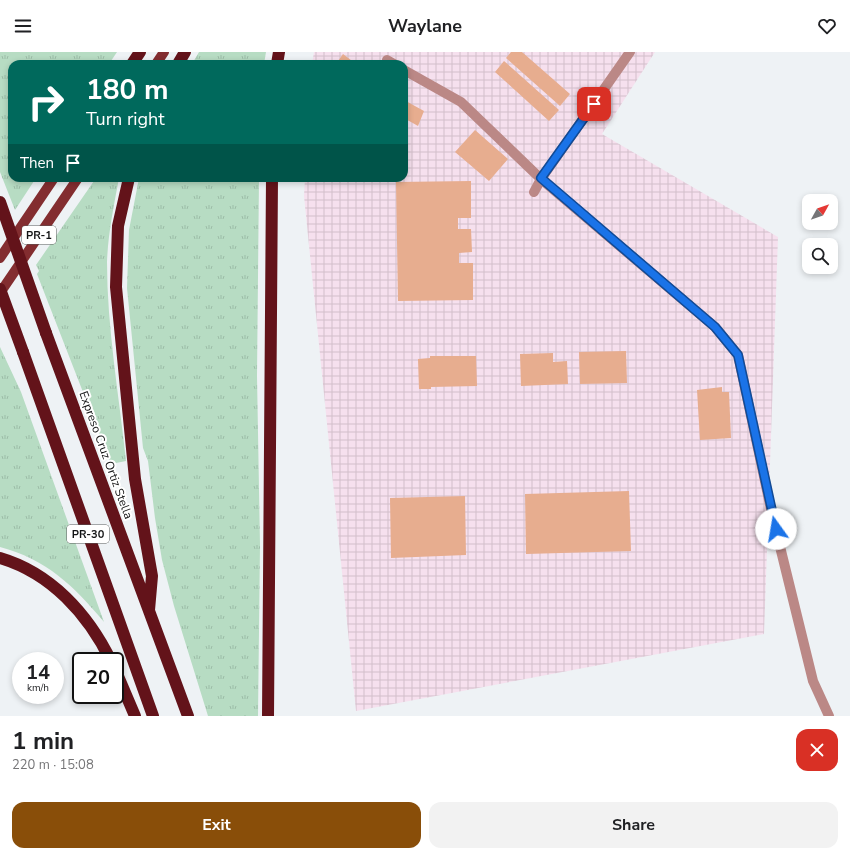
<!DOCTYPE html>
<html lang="en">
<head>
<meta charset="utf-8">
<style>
  :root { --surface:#fff; --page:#f2f2f2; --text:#202124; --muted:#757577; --accent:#894e09 }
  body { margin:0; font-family:"Nunito Sans",sans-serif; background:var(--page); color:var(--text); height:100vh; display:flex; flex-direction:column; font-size:15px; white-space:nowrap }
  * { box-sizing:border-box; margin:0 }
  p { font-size:13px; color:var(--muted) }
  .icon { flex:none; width:22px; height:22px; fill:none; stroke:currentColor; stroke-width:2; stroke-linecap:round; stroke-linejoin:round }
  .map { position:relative; height:664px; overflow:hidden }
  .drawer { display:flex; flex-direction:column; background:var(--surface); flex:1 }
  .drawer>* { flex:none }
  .banner { position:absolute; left:8px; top:8px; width:400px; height:122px; border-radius:12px; box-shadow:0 2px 6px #0003; background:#00695c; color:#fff; overflow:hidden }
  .needle { width:26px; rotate:50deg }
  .controls { position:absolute; left:802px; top:142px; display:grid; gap:8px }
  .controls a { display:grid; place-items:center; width:36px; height:36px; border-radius:8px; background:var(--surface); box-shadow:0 2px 6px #0003; font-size:20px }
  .speed { position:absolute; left:12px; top:600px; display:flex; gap:8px; font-size:20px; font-weight:700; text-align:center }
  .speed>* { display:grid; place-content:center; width:52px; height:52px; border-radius:50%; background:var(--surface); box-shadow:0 2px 6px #0003; line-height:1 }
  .speed small { font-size:10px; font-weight:400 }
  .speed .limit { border:2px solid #111; border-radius:6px; background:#fff; color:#111 }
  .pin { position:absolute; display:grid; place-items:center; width:34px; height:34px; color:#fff; margin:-17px; border-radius:8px; box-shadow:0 2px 6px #0006 }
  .me { position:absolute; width:44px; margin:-22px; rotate:347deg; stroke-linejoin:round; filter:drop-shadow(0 0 3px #0008) }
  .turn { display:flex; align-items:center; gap:14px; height:84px; padding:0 12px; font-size:18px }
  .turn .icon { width:52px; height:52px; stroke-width:2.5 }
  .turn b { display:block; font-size:28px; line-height:34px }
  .then { display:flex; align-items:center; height:38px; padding:0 12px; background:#0003; gap:8px; font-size:15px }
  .round { display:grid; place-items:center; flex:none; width:42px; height:42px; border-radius:12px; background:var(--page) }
  .headline { display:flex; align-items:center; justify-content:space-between; height:68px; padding:0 12px }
  h1 { font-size:24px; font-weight:700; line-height:30px }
  .cta { display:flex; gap:8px; margin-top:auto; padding:8px 12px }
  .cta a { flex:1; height:46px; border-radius:12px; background:var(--accent); color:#fff; font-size:16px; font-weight:700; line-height:46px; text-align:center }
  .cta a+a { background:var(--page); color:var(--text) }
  header { display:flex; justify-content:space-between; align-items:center; height:52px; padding:0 12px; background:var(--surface); font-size:18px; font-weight:700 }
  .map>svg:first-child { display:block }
  .industrial { fill:url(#industrial-grid) }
  .grass { fill:url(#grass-tufts) }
  .building { fill:#e7ad8f }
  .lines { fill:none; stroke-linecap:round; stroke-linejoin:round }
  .minor { stroke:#bb8886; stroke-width:10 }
  .major { stroke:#832d30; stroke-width:10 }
  .highway { stroke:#63131a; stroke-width:12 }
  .highway-bridge { stroke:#63131a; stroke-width:12 }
  .route-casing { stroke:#114b97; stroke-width:10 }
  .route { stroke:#1a73e8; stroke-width:7 }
  .labels { text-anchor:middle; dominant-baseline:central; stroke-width:4; stroke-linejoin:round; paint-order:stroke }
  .shield { fill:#fff; stroke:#595a5a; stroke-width:1 }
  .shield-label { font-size:11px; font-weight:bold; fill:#121314 }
  .street-label { font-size:12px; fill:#121314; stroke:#fff }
</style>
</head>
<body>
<header><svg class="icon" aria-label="menu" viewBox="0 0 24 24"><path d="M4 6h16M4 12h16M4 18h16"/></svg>Waylane<svg class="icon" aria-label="heart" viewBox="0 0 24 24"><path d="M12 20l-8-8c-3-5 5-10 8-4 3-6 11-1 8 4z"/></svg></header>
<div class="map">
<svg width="850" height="664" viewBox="0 0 850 664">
  <defs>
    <pattern id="industrial-grid" width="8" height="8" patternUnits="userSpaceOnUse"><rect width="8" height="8" fill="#f6e0ee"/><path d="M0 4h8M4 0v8" fill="none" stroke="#d2bfcb"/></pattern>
    <pattern id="grass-tufts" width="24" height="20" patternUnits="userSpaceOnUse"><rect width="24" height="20" fill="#b7dcc3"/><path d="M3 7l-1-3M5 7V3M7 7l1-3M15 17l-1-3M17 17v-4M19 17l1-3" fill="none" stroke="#9cbca7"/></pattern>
  </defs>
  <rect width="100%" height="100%" fill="#eef2f5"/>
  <path class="industrial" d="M314,0H655L602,82L778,185L764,582L356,659L304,144L305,126H404V12H312Z"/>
  <path class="grass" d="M0,0H117L109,12H12V126H36L15,158L0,120Z
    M199,0H266L264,12H192Z
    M96,126H119C114,153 108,182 107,210C107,276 119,343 126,409L111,412L37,222L39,219L36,213Z
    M139,126H259L257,324L260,493L258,664H208L174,554L162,508L155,466L148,409L143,396L127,236L129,178Z
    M0,295L21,340L104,570C74,534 46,507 0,495Z"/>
  <path class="building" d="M511,0H522L570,42L560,54L506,6Z
    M343,2L356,12H336Z
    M504,9L559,58L549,69L495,20Z
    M404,48L424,59L418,74L404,66Z
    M475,78L508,107L489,129L455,100Z
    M471,129V166H458V177H471L472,200L459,201V211H473V248L398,249L396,130Z
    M626,299L627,331L580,332L579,300Z
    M553,301V310L567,309L568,332L521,334L520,302Z
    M430,304H476L477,334L431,335V337H419L418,307L430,306Z
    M722,335V340H729L731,386L700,388L697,338Z
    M629,439L631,499L526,502L525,442Z
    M465,444L466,503L391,506L390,446Z"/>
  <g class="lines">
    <path class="minor" d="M387,8L394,12
      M404,18L461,50L541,127L715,275L738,303L772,462L813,629L829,664
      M534,140L541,127L630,0"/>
    <path class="major" d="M156,12L164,0
      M0,206L54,126
      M0,241L78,126"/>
    <path class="highway" d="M132,12L140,0
      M178,12L185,0
      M277,12L279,0
      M129,126L118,174L116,235L135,427L152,524L149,558
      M46,281L188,664
      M23,300L153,664
      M0,506C51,521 88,562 111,609
      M115,617L135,664
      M268,664L272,126"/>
    <path class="highway-bridge" d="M0,150L46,281
      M0,237L23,300"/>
  </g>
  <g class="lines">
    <g class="route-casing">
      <path id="route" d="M594,52L541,126L715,275L738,303L776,477"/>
    </g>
    <use href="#route" class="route"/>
  </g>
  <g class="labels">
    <g class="shield">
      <rect x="22" y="174" width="34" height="18" rx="3"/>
      <rect x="67" y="473" width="42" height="18" rx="3"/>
    </g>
    <g class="shield-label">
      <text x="39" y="183">PR-1</text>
      <text x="88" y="482">PR-30</text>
    </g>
    <g class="street-label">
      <text transform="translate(106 403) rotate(70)">Expreso Cruz Ortiz Stella</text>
    </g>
  </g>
</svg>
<div class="controls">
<a><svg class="needle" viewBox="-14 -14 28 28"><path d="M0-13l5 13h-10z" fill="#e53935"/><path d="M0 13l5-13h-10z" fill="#757577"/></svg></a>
<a><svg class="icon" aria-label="search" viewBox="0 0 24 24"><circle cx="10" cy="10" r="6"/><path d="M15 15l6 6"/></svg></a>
</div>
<div class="speed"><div>14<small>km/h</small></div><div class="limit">20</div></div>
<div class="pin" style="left:594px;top:52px;background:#d93025"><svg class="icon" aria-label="arrive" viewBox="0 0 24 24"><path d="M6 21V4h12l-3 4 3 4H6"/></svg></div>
<svg class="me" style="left:776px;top:477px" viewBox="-20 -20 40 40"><circle r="19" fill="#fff"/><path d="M0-13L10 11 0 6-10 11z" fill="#1a73e8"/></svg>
<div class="banner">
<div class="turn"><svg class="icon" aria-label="right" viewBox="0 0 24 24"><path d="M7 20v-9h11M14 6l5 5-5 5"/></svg><div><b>180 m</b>Turn right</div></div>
<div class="then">Then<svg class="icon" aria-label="arrive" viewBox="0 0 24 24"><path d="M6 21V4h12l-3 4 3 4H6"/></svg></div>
</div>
</div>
<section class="drawer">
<div class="headline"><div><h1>1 min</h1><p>220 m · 15:08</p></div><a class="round" style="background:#d93025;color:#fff"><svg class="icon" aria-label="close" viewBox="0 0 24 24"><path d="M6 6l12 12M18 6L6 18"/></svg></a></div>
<div class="cta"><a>Exit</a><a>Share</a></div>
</section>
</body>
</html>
